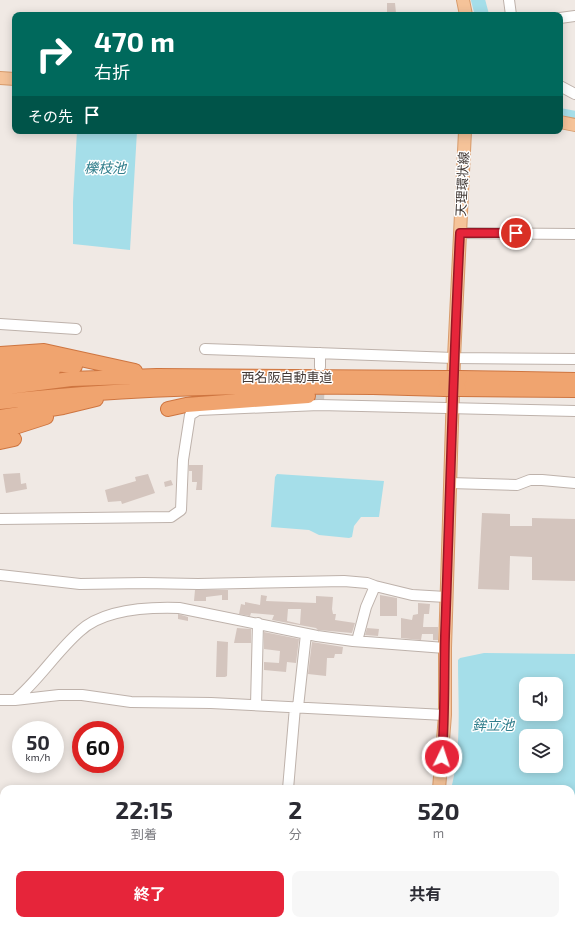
<!DOCTYPE html>
<html lang="ja">
<head>
<meta charset="utf-8">
<style>
  :root { --surface:#fff; --page:#f7f7f7; --text:#2b2b33; --muted:#7c7c81; --accent:#e6253a }
  body { margin:0; font-family:"Exo 2","Noto Sans JP",sans-serif; background:var(--page); color:var(--text); height:100vh; display:flex; flex-direction:column; font-size:15px; white-space:nowrap }
  * { box-sizing:border-box; margin:0 }
  p { font-size:13px; color:var(--muted) }
  .icon { flex:none; width:22px; height:22px; fill:none; stroke:currentColor; stroke-width:2; stroke-linecap:round; stroke-linejoin:round }
  .map { position:relative; flex:1; overflow:hidden }
  .drawer { position:absolute; left:0px; top:785px; width:575px; height:140px; display:flex; flex-direction:column; background:var(--surface); border-radius:12px 12px 0 0; box-shadow:0 2px 10px #0003 }
  .drawer>* { flex:none }
  .guide { position:absolute; left:12px; top:12px; width:551px; height:122px; border-radius:8px; box-shadow:0 2px 10px #0003; background:#00695c; color:#fff; overflow:hidden }
  .controls { position:absolute; left:519px; top:677px; display:grid; gap:8px }
  .controls a { display:grid; place-items:center; width:44px; height:44px; border-radius:8px; background:var(--surface); box-shadow:0 2px 10px #0003; font-size:20px }
  .speed { position:absolute; left:12px; top:721px; display:flex; gap:8px; font-size:20px; font-weight:700; text-align:center }
  .speed>* { display:grid; place-content:center; width:52px; height:52px; border-radius:50%; background:var(--surface); box-shadow:0 2px 10px #0003; line-height:1 }
  .speed small { font-size:10px; font-weight:400 }
  .speed .limit { border:6px solid #d22; background:#fff; color:#111 }
  .pin { position:absolute; display:grid; place-items:center; width:34px; height:34px; color:#fff; margin:-17px; border:2px solid #fff; border-radius:50%; box-shadow:0 1px 4px #0007 }
  .me { position:absolute; width:44px; margin:-22px; rotate:4deg; stroke-linejoin:round; filter:drop-shadow(0 0 3px #0008) }
  .turn { display:flex; align-items:center; gap:14px; height:84px; padding:0 16px; font-size:18px }
  .turn .icon { width:52px; height:52px; stroke-width:2.5 }
  .turn b { display:block; font-size:28px; line-height:34px }
  .then { display:flex; align-items:center; height:38px; padding:0 16px; background:#0003; gap:8px; font-size:15px }
  .eta { display:flex; justify-content:space-evenly; align-items:center; height:68px; text-align:center }
  .eta b { font-size:24px; font-weight:700; line-height:28px }
  .button { display:flex; gap:8px; margin-top:auto; padding:8px 16px }
  .button a { flex:1; height:46px; border-radius:8px; background:var(--accent); color:#fff; font-size:16px; font-weight:700; line-height:46px; text-align:center }
  .button a+a { background:var(--page); color:var(--text) }
  .map>svg:first-child { display:block }
  .water { fill:#a5dee9; fill-rule:evenodd }
  .lines { fill:none; stroke-linecap:round; stroke-linejoin:round }
  .river { stroke:#a5dee9; stroke-width:14 }
  .building { fill:#d4c5be; fill-rule:evenodd }
  .minor-tunnel { stroke:#cdc6c1; stroke-width:10; stroke-dasharray:10 5; stroke-linecap:butt }
  .minor-casing { stroke:#beb2ab; stroke-width:12 }
  .major-casing { stroke:#d89b6b; stroke-width:14 }
  .highway-casing { stroke:#ce7540; stroke-width:16 }
  .minor { stroke:#fff; stroke-width:10 }
  .major { stroke:#f5c399; stroke-width:12 }
  .highway { stroke:#f0a46f; stroke-width:14 }
  .highway-bridge-casing { stroke:#ce7540; stroke-width:16; stroke-linecap:butt }
  .highway-bridge { stroke:#f0a46f; stroke-width:14 }
  .route-casing { stroke:#961826; stroke-width:10 }
  .route { stroke:#e6253a; stroke-width:7 }
  .labels { text-anchor:middle; dominant-baseline:central; stroke-width:3; stroke-linejoin:round; paint-order:stroke }
  .street-label { font-size:13px; fill:#423935; stroke:#fff }
  .water-label { font-size:14px; font-style:italic; fill:#327f8d; stroke:#fff }
</style>
</head>
<body>
<div class="map">
<svg width="575" height="925" viewBox="0 0 575 925">
  <rect width="100%" height="100%" fill="#f0e9e4"/>
  <path class="water" d="M77,131H137L130,250L73,244V202Z
    M277,474L384,481L379,517H361L354,526L352,537L349,538L319,535L309,530L271,527L275,477Z
    M484,653L575,654V825H571V789H451C462,747 458,703 458,660L460,658ZM526,684H556V714H526ZM526,736H556V766H526Z"/>
  <g class="lines">
    <path class="river" d="M478,0L482,15
      M560,115L575,118"/>
  </g>
  <path class="building" d="M387,3H395L396,13L387,12Z
    M189,465H203L202,490H196L197,482H192V471H189Z
    M20,473L21,484L26,483L27,489L6,493L3,474Z
    M148,474L155,493L122,504L121,501L108,502L105,490L136,481L135,477Z
    M171,480L173,485L165,487L164,482Z
    M482,513L510,514V526H532V518L575,519V581L532,580V557L510,556L509,590L478,589Z
    M195,590H228V600H222V595L206,597V601H194Z
    M261,595L267,596L266,601L316,603V596L333,597L332,609L333,614H336L335,620L355,623L352,633L318,630L316,628L272,620L274,615L251,613L250,616L239,614L241,604L245,605V602L260,605ZM288,609H301L300,624L287,621Z
    M380,595L397,598V616H380Z
    M418,603L430,604L429,614H424L423,627H438V640H433V634H422L421,640L401,638V618L412,620L413,615L418,614Z
    M178,614L188,617V621L178,619Z
    M237,628L251,629V643H234Z
    M367,628L379,629L378,636L365,635Z
    M264,632L299,639L296,663L287,662L286,672L264,670V662L279,663L280,651L264,649Z
    M217,641L228,642L227,676L225,677H216Z
    M312,642L343,647L342,654H335L334,658H327L326,676L308,674Z"/>
  <g class="lines">
    <path class="minor-tunnel" d="M319,401L320,381"/>
    <g class="minor-casing">
      <path id="minor" d="M509,0L511,15
        M560,18L575,16
        M560,86L575,94
        M460,233L575,234
        M0,324L76,329
        M205,349L454,358L575,359
        M320,367V353
        M450,483L517,485L530,480H542L575,483
        M0,519L171,517L181,510L183,460L190,415L198,410L319,405L575,411
        M0,575L80,584L144,583L198,584L344,581L367,583L375,586L412,595L446,597
        M357,641L366,607L375,586
        M0,700H15L59,695H82L131,702L211,703L445,715
        M15,700C39,680 56,652 80,631C104,609 148,607 179,608L317,636L353,641L445,648
        M256,705L258,623
        M298,707L306,634
        M288,789L295,707
        M0,813H4
        M42,925V921"/>
    </g>
    <g class="major-casing">
      <path id="major" d="M463,0L466,15
        M0,78L15,79
        M560,122L575,125
        M439,789L445,715V648L454,358L465,131
        M414,925V921"/>
    </g>
    <g class="highway-casing">
      <path id="highway" d="M0,354L44,351L135,371
        M0,365L32,362L75,366
        M0,376L53,370
        M460,378L575,380
        M0,388L71,379L157,376L445,378
        M459,389L575,390
        M0,402C147,385 297,384 445,389
        M168,409L186,405L308,396
        M0,417L63,407L96,399
        M0,428L18,426L46,417
        M0,442L14,439"/>
    </g>
    <use href="#minor" class="minor"/>
    <use href="#major" class="major"/>
    <use href="#highway" class="highway"/>
    <g class="highway-bridge-casing">
      <path id="highway-bridge" d="M445,378H460
        M445,389H459"/>
    </g>
    <use href="#highway-bridge" class="highway-bridge"/>
  </g>
  <g class="lines">
    <g class="route-casing">
      <path id="route" d="M442,757C445,716 444,676 445,636C450,501 453,367 460,233H516"/>
    </g>
    <use href="#route" class="route"/>
  </g>
  <g class="labels">
    <g class="street-label">
      <text transform="translate(462 184) rotate(-87)">天理環状線</text>
      <text x="287" y="377">西名阪自動車道</text>
    </g>
    <g class="water-label">
      <text x="105" y="167">櫟枝池</text>
      <text x="493" y="724">鉾立池</text>
    </g>
  </g>
</svg>
<div class="controls">
<a><svg class="icon" aria-label="sound" viewBox="0 0 24 24"><path d="M4 9h4l5-4v14l-5-4H4zM17 9q2 3 0 6"/></svg></a>
<a><svg class="icon" aria-label="layers" viewBox="0 0 24 24"><path d="M12 4l9 5-9 5-9-5zM3 14l9 5 9-5"/></svg></a>
</div>
<div class="speed"><div>50<small>km/h</small></div><div class="limit">60</div></div>
<div class="pin" style="left:516px;top:233px;background:#d93025"><svg class="icon" aria-label="arrive" viewBox="0 0 24 24"><path d="M6 21V4h12l-3 4 3 4H6"/></svg></div>
<svg class="me" style="left:442px;top:757px" viewBox="-20 -20 40 40"><circle r="17" fill="#e6253a" stroke="#fff" stroke-width="3"/><path d="M0-11L8 9 0 5-8 9z" fill="#fff"/></svg>
<div class="guide">
<div class="turn"><svg class="icon" aria-label="right" viewBox="0 0 24 24"><path d="M7 20v-9h11M14 6l5 5-5 5"/></svg><div><b>470 m</b>右折</div></div>
<div class="then">その先<svg class="icon" aria-label="arrive" viewBox="0 0 24 24"><path d="M6 21V4h12l-3 4 3 4H6"/></svg></div>
</div>
<section class="drawer">
<div class="eta">
<div><b>22:15</b><p>到着</p></div>
<div><b>2</b><p>分</p></div>
<div><b>520</b><p>m</p></div>
</div>
<div class="button"><a>終了</a><a>共有</a></div>
</section>
</div>
</body>
</html>
